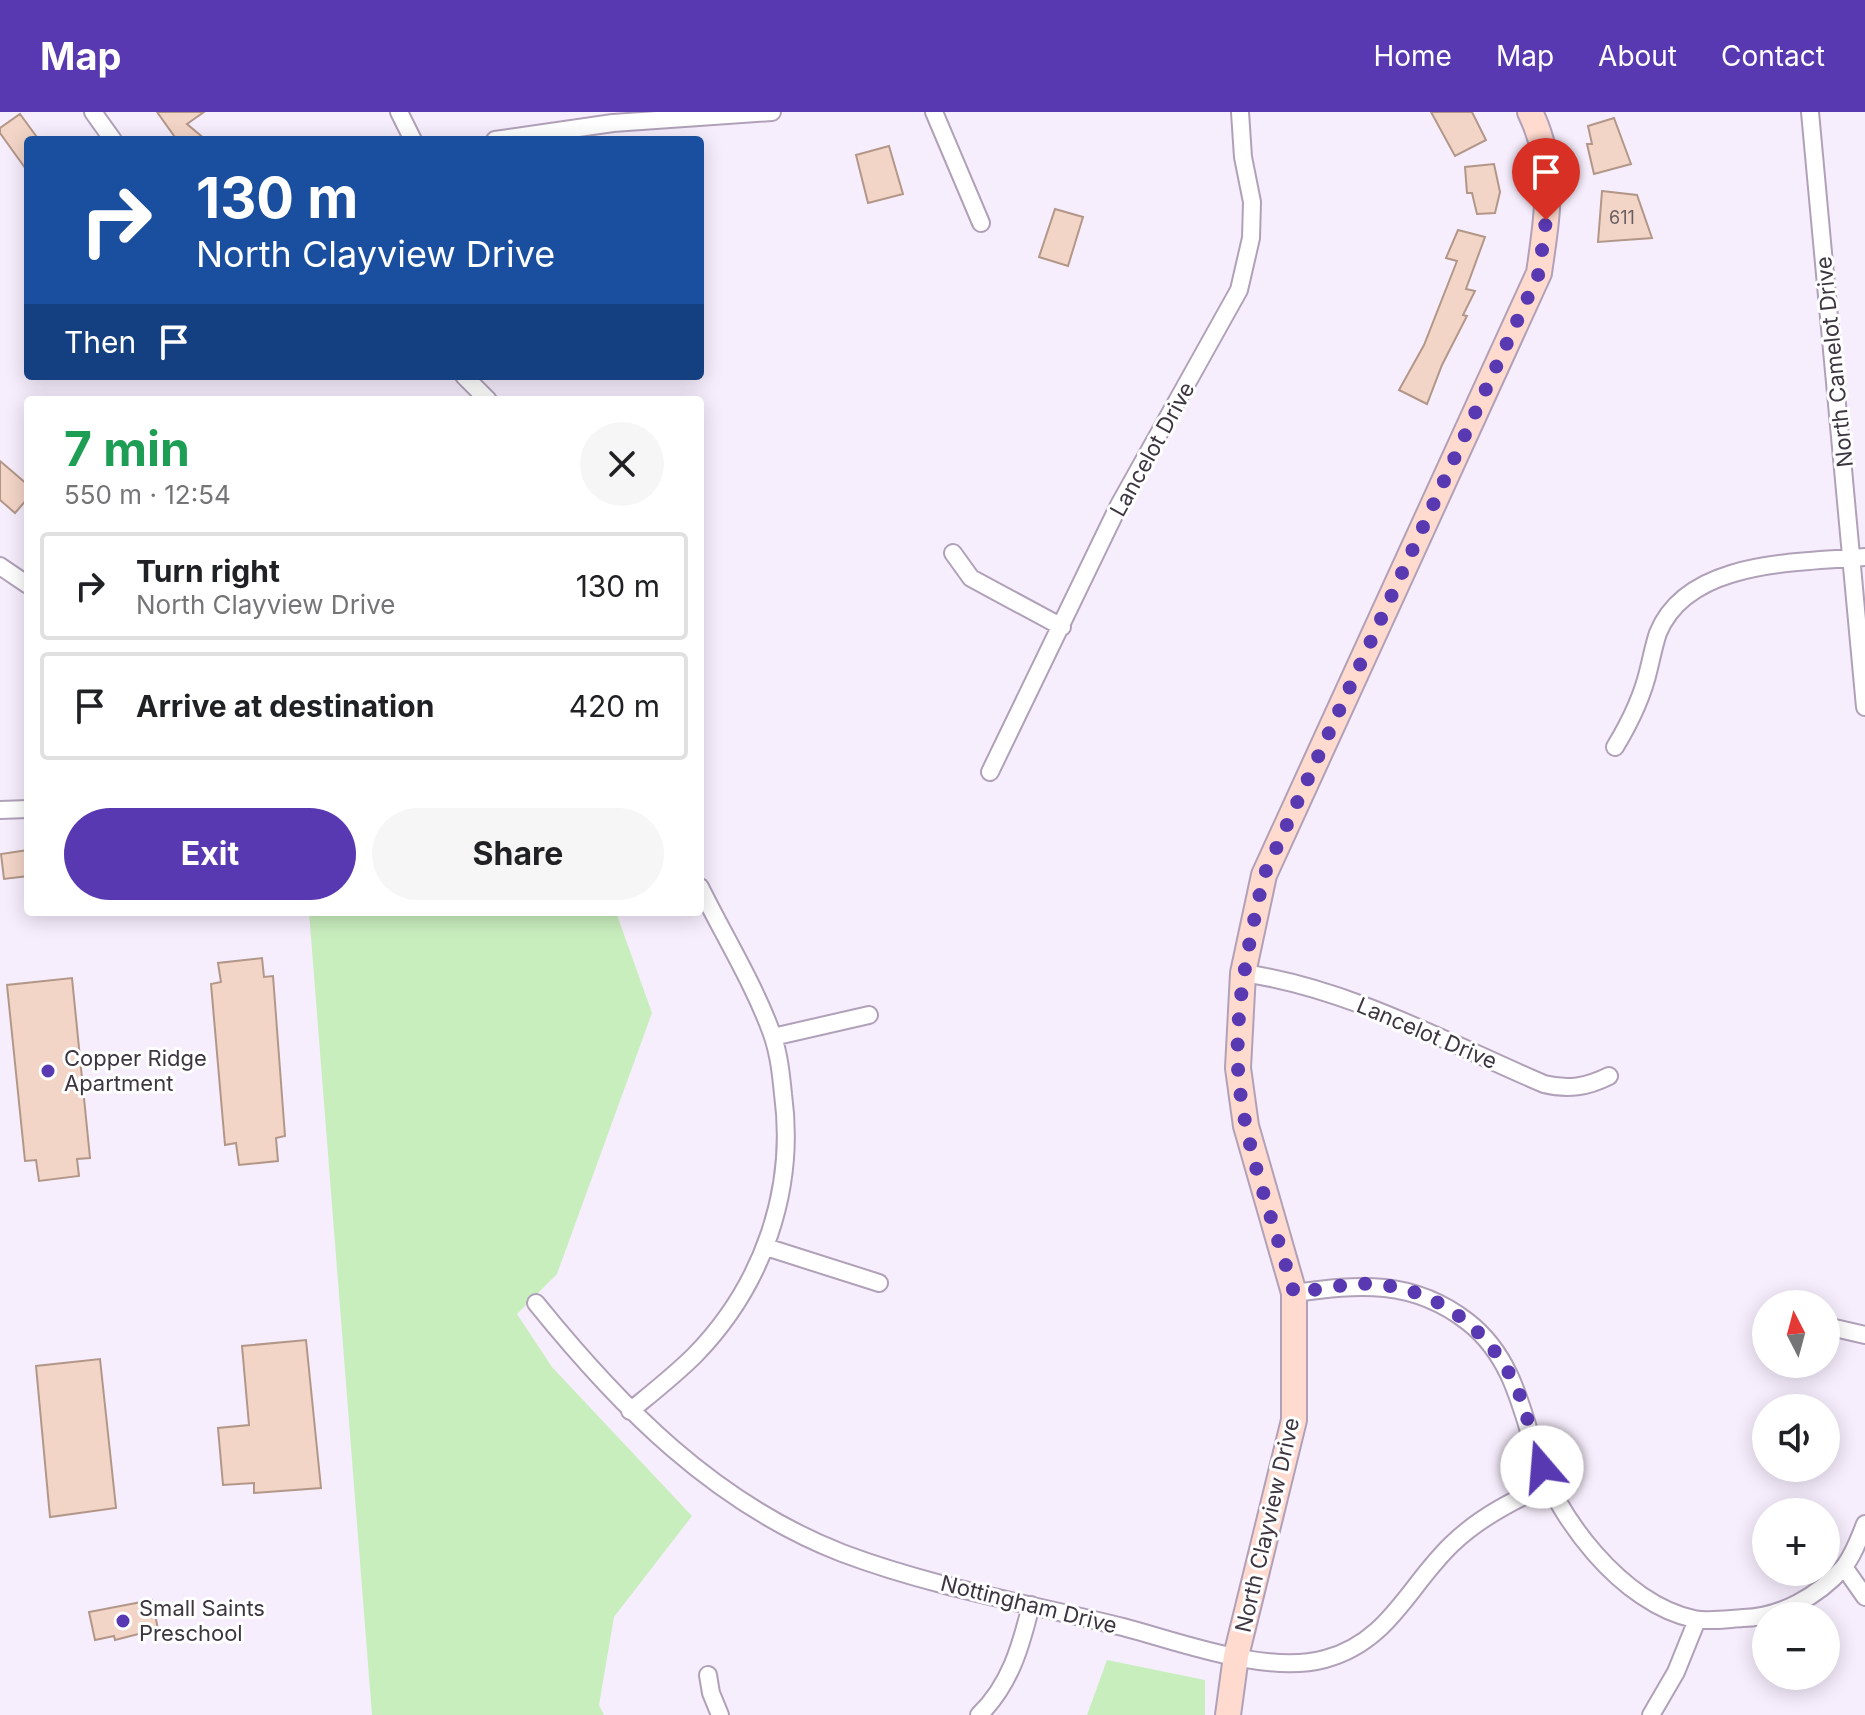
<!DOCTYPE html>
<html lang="en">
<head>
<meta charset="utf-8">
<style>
  :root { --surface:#fff; --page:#f6f6f6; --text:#202124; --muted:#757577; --line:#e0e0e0; --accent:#5939b1 }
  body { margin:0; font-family:Inter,sans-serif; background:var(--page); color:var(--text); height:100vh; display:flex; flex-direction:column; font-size:30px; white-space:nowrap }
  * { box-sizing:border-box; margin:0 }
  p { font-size:26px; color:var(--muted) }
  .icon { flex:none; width:44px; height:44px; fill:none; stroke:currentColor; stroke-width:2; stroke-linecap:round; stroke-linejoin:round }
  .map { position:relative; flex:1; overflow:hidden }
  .panel { position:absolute; left:24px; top:284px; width:680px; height:520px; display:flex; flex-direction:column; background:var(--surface); border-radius:8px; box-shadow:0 4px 20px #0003 }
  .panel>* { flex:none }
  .hud { position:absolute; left:24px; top:24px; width:680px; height:244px; border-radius:8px; box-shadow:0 4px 20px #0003; background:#1a4fa0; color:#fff; overflow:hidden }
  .needle { width:52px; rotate:354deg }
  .controls { position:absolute; left:1752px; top:1178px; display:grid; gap:16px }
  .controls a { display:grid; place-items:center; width:88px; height:88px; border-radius:50%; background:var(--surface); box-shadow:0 4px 20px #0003; font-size:40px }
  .pin { position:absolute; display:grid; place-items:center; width:68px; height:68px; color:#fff; margin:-82px -34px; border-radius:50% 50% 50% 0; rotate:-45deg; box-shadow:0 0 8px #0007 }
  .pin .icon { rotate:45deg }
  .me { position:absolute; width:88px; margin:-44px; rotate:342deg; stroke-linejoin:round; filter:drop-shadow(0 0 6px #0008) }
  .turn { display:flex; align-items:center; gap:28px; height:168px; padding:0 40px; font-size:36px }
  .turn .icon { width:104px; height:104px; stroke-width:2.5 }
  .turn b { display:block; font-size:56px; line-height:68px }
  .then { display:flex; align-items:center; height:76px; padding:0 40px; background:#0003; gap:16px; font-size:30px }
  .round { display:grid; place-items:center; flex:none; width:84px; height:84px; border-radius:42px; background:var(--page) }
  .head { display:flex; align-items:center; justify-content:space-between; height:136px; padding:0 40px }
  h1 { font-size:48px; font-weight:700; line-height:60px; color:#1e9e55 }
  .cta { display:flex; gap:16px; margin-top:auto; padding:16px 40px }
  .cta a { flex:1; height:92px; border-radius:48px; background:var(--accent); color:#fff; font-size:32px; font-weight:700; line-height:92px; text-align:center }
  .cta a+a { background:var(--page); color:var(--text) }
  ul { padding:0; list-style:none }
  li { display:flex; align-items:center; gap:24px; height:108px; margin:0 16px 12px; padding:0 24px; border:4px solid var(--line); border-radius:8px }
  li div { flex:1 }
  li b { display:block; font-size:30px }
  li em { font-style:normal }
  header { display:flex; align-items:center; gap:48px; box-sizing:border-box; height:112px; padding:0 40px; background:var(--accent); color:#fff }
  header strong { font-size:38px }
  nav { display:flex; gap:44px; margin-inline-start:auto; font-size:28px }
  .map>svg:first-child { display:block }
  .green { fill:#c9eebe }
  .building { fill:#f3d5c7; stroke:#b29789; stroke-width:2 }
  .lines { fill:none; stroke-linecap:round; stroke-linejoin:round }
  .street-casing { stroke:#b0a1b9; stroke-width:20 }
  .secondary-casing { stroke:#b0a1b9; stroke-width:28 }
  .street { stroke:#fff; stroke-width:16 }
  .secondary { stroke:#fedacf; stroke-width:24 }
  .route { stroke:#5939b1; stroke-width:14; stroke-dasharray:0 25.2 }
  .poi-dot { fill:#5939b1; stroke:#fff; stroke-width:3 }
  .labels { text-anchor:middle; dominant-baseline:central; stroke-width:6; stroke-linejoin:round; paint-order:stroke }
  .number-label { font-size:18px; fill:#6a5e62 }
  .street-label { font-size:22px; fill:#3d3640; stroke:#fff }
  .poi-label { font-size:22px; fill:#3d3640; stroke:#fff; text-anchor:start }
</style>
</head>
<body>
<header>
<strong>Map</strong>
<nav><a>Home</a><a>Map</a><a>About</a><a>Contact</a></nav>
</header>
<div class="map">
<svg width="1865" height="1603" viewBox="0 0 1865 1603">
  <rect width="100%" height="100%" fill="#f7eefd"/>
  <path class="green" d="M309,800H616L652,901L557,1162L517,1202L552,1255L692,1404L614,1505L599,1593L604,1603H372Z
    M1107,1548L1205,1568V1603H1087Z"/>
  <path class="building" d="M157,0H204L187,12L206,28H177Z
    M1431,0H1472L1486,28L1455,44Z
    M20,2L39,28H28V60L0,21V16Z
    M1614,6L1631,52L1594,62L1587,32H1592L1588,14Z
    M889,34L903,82L868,91L856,43Z
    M1494,52L1500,80L1495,101L1477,102L1472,81H1467L1465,55Z
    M1602,79L1637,83L1652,126L1598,130Z
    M1055,97L1083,105L1068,154L1039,145Z
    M1458,118L1485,125L1466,177L1475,179L1463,203L1467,204L1442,253L1427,292L1399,278L1424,233L1457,149L1446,146Z
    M0,349L28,373V386L15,401L0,388Z
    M28,738V764L4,767L1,742Z
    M262,846L264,865L273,864L285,1024L276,1026L278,1049L239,1053L236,1031L225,1033L211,872L221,870L218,851Z
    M72,866L90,1046L77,1047L79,1064L39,1069L36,1048L25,1049L7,873Z
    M306,1228L321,1376L254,1381V1371L223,1373L218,1316L249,1313L242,1234Z
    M100,1247L116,1396L50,1405L36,1254Z
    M152,1488L158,1517L115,1528L114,1524L95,1528L89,1500Z"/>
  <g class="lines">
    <g class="street-casing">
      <path id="street" d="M93,0L113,28
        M399,0L413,28
        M934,0L981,111
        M1810,0L1865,595
        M495,28L613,11L772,0
        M464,264L488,288
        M953,441L971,466L1062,515
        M0,454L28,473
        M1615,635C1629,612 1643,583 1649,556C1652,544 1654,533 1658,521C1688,447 1798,451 1865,445
        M990,660L1119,393L1239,178L1251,126L1252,90L1243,45L1240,0
        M0,698L28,697
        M1243,861C1348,876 1446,930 1544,972C1568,978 1587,975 1609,964
        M773,925L869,903
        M766,1135L879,1171
        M1294,1181C1359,1172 1413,1167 1468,1210C1509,1242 1520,1289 1534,1336C1555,1404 1622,1492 1694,1507C1709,1510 1727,1507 1743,1506C1781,1505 1818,1484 1843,1456C1853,1444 1859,1427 1865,1412
        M536,1191C620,1295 714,1391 842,1441C932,1475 1030,1492 1123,1515C1180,1530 1266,1563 1325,1547C1389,1530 1408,1474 1452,1432C1480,1405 1515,1387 1550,1372
        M1826,1214L1865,1223
        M630,1299C652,1281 675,1263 695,1243C763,1173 796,1078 783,982C781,962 779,942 772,922C755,874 723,822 700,775
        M1844,1455L1865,1485
        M708,1563L711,1581L720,1603
        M979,1603C1010,1573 1021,1534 1031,1493
        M1651,1603L1676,1560L1697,1508"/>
    </g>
    <g class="secondary-casing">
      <path id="secondary" d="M1228,1603L1236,1544L1294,1308V1181L1246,1014L1238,956L1243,861L1264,763L1539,161C1547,104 1557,55 1530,0"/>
    </g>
    <use href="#street" class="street"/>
    <use href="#secondary" class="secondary"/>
  </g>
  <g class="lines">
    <path class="route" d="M1542,1355C1531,1331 1529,1304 1518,1279C1490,1215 1428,1168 1355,1172C1335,1174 1314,1178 1294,1181C1274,1110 1242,1030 1238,956C1235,891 1250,826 1264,763L1539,161L1546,108"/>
  </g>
  <g class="poi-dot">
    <circle cx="48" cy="959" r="8"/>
    <circle cx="123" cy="1509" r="8"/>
  </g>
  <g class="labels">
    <g class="number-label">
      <text x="1622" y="105">611</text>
    </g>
    <g class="street-label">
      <text transform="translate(1834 250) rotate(-96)">North Camelot Drive</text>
      <text transform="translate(1152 337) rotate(-61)">Lancelot Drive</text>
      <text transform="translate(1427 921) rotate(23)">Lancelot Drive</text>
      <text transform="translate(1267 1413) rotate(-77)">North Clayview Drive</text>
      <text transform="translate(1029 1492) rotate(14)">Nottingham Drive</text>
    </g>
    <g class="poi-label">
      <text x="64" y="946">Copper Ridge<tspan x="64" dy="25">Apartment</tspan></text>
      <text x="139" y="1496">Small Saints<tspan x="139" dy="25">Preschool</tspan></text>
    </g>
  </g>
</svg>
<div class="controls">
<a><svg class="needle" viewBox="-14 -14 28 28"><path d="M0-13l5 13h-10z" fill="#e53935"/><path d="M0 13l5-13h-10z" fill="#757577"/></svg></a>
<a><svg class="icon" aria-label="sound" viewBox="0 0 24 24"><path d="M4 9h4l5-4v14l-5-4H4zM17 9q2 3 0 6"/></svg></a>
<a>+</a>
<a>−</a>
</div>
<div class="pin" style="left:1546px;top:108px;background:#d93025"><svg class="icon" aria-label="arrive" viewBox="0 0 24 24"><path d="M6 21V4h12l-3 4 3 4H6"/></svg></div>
<svg class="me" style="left:1542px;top:1355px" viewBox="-20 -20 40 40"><circle r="19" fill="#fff"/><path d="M0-13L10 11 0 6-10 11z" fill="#5939b1"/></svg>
<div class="hud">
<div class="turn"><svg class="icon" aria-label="right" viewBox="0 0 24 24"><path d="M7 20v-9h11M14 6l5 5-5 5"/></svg><div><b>130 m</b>North Clayview Drive</div></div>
<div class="then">Then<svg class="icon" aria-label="arrive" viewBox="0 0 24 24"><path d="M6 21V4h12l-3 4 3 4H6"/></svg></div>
</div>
<section class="panel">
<div class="head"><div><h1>7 min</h1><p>550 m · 12:54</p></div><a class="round"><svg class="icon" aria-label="close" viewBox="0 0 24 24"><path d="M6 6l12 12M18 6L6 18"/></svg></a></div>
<ul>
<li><svg class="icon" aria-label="right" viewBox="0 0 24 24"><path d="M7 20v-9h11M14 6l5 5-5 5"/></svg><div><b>Turn right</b><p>North Clayview Drive</p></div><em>130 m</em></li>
<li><svg class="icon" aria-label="arrive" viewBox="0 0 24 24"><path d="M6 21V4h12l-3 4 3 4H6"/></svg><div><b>Arrive at destination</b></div><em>420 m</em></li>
</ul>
<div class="cta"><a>Exit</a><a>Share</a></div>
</section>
</div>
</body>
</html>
